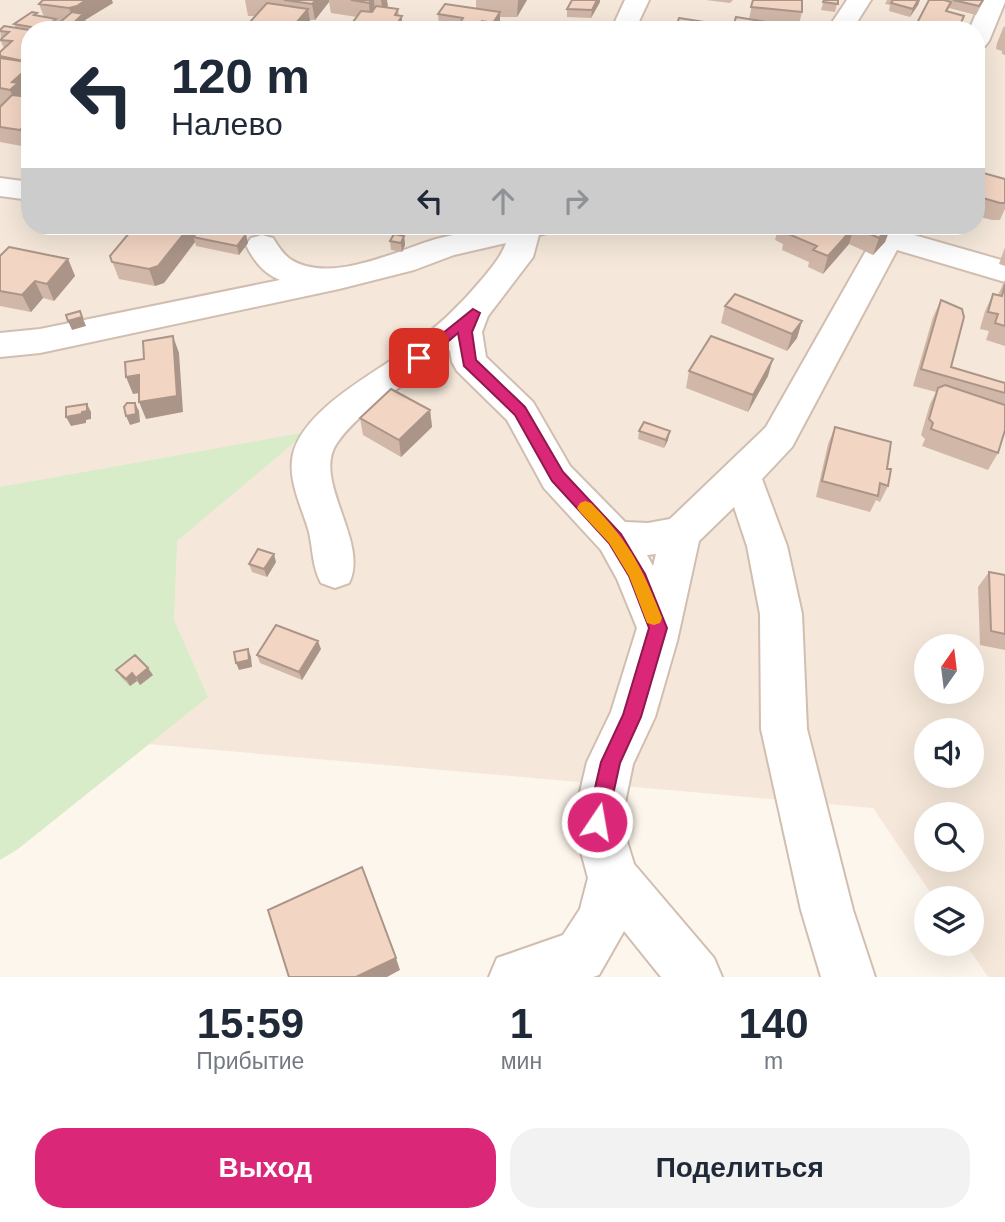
<!DOCTYPE html>
<html lang="ru">
<head>
<meta charset="utf-8">
<style>
  :root { --surface:#fff; --page:#f2f2f3; --text:#1f2937; --muted:#747a83; --accent:#db2777 }
  body { margin:0; font-family:Helvetica,sans-serif; background:var(--page); color:var(--text); height:100vh; display:flex; flex-direction:column; font-size:26px; white-space:nowrap }
  * { box-sizing:border-box; margin:0 }
  p { font-size:23px; color:var(--muted) }
  .icon { flex:none; width:38px; height:38px; fill:none; stroke:currentColor; stroke-width:2; stroke-linecap:round; stroke-linejoin:round }
  .map { position:relative; height:977px; overflow:hidden }
  .side { display:flex; flex-direction:column; background:var(--surface); flex:1 }
  .side>* { flex:none }
  .hud { position:absolute; left:21px; top:21px; width:964px; height:214px; border-radius:28px; box-shadow:0 7px 28px #0002; background:#fff; color:var(--text); overflow:hidden }
  .needle { width:46px; rotate:14deg }
  .tools { position:absolute; left:914px; top:634px; display:grid; gap:14px }
  .tools a { display:grid; place-items:center; width:70px; height:70px; border-radius:50%; background:var(--surface); box-shadow:0 7px 28px #0002; font-size:35px }
  .pin { position:absolute; display:grid; place-items:center; width:60px; height:60px; color:#fff; margin:-30px; border-radius:14px; box-shadow:0 4px 10px #0006 }
  .me { position:absolute; width:77px; margin:-38px; rotate:12deg; stroke-linejoin:round; filter:drop-shadow(0 0 5px #0008) }
  .turn { display:flex; align-items:center; gap:24px; height:147px; padding:0 35px; font-size:32px }
  .turn .icon { width:91px; height:91px; stroke-width:2.5 }
  .turn b { display:block; font-size:49px; line-height:60px }
  .lanes { display:flex; align-items:center; height:66px; padding:0 35px; background:#0003; justify-content:center; gap:35px; direction:ltr }
  .lanes .off { opacity:.35 }
  .eta { display:flex; justify-content:space-evenly; align-items:center; height:119px; text-align:center }
  .eta b { font-size:42px; font-weight:700; line-height:49px }
  .primary-button { display:flex; gap:14px; margin-top:auto; padding:14px 35px }
  .primary-button a { flex:1; height:80px; border-radius:28px; background:var(--accent); color:#fff; font-size:28px; font-weight:700; line-height:80px; text-align:center }
  .primary-button a+a { background:var(--page); color:var(--text) }
  .map>svg:first-child { display:block }
  .residential { fill:#f5e8da; fill-rule:evenodd }
  .green { fill:#d8ecc9 }
  .lines { fill:none; stroke-linecap:round; stroke-linejoin:round }
  .minor-casing { stroke:#d1beb0; stroke-width:4 }
  .minor { fill:#fff; fill-rule:evenodd }
  .wall { fill:#d1b7a8 }
  .shaded-wall { fill:#aa9588 }
  .building { fill:#f3d5c3; stroke:#aa9588; stroke-width:2 }
  .route { fill:#db2777; stroke:#8e194d; stroke-width:2 }
  .slow { fill:#f59e0b }
</style>
</head>
<body>
<div class="map">
<svg width="1005" height="977" viewBox="0 0 1005 977">
  <rect width="100%" height="100%" fill="#fdf6ec"/>
  <path class="residential" d="M0,0H1005V977H988L965,943H971V898H934L873,808L0,731ZM30,30H976V226H30ZM926,646H971V691H926ZM926,730H971V775H926ZM926,814H971V859H926Z"/>
  <path class="green" d="M307,432L177,541L174,620L208,697L18,849L0,860V487Z"/>
  <g class="lines">
    <g class="minor-casing">
      <path id="minor" d="M625,0H649L635,30H611Z
        M847,0H871L852,30H827Z
        M982,0H1005V2L989,41L985,46L976,48V30H969Z
        M0,178L30,182V200L0,196Z
        M495,226H551L547,233L539,235L533,257L488,316L482,332L486,357L533,402L570,466L625,522L648,523L670,519L766,427L880,226H910L907,233L1005,261V282L897,250L792,447L762,479L787,546L802,614L807,729L853,910L875,977H821L801,910L761,729L760,614L747,546L734,507L699,541L677,641L655,717L633,764L621,822L634,864L714,958L722,977H661L624,931L599,975L593,977H489L497,958L563,935L580,909L588,878L573,822L587,762L611,712L637,628L617,579L601,550L544,488L507,420L457,371L452,362L450,350C415,381 364,404 337,443C311,480 370,542 349,583L335,588L321,583C312,566 313,549 309,532C302,507 287,480 293,454C304,410 371,375 405,351C434,330 460,306 483,278C492,267 501,257 506,243L454,255L414,270L339,289L40,353L0,357V333L40,329L280,280C263,273 254,261 246,245L251,238L262,235L273,238C278,246 282,253 290,259C329,285 396,251 436,239C455,234 475,230 495,226ZM656,554L653,566L647,555Z"/>
    </g>
    <use href="#minor" class="minor"/>
  </g>
  <path class="wall" d="M245,0H387V8L398,9L399,15L402,24L399,30H354L353,22L357,17L331,13L329,2L315,20H310L311,26L307,30H251L250,22L255,16H248Z
    M476,0H527L517,17H500L499,30H439L438,14L476,9Z
    M706,0H733L730,3Z
    M753,0L802,12L798,29L772,26L771,30H732L736,17L749,19Z
    M824,0H838L835,12L821,10Z
    M887,0H926H920L918,5L910,17L889,11L890,5L885,4Z
    M929,0H984L976,15L949,8L947,12L964,16L959,30H915L917,23Z
    M600,2L591,18L567,17V9Z
    M113,3L85,20L89,30H30V89L23,95V96L30,97V143L27,147L0,142V52L4,48L0,40L1,39L0,30L16,28L14,24L39,16L44,17L39,4Z
    M1004,26L1005,27V55L1002,54V51L996,49L997,43Z
    M976,171L1005,179V209L1000,220H992L976,216Z
    M779,226H891L885,242L873,255L849,244L823,274L808,267L809,262L782,250L783,244L775,240Z
    M199,230L248,243L239,255L196,246L195,242L164,283L155,286L119,279L110,256Z
    M404,236L405,245L402,252L391,250L390,241Z
    M1005,247V266L999,264Z
    M0,256L68,259L75,276L54,301L43,298L31,312L0,306Z
    M1005,280V346L986,340L989,331L980,329L985,311L993,294L998,295Z
    M941,300L951,367L1005,383V430L998,453L988,470L922,446L925,439L921,435L930,404L936,392L913,386L933,317Z
    M725,306L802,321L797,338L787,351L721,323Z
    M689,371L768,376L748,412L686,388Z
    M430,410L432,427L401,457L363,435L360,418Z
    M835,427L887,469L888,486L880,502L876,500L870,512L816,497L828,444Z
    M639,431L668,440L664,448L638,439Z
    M276,562L267,577L252,572L249,564Z
    M989,572L1005,575V650L980,645L978,587Z
    M321,649L302,680L260,663L257,655Z
    M116,670L153,675L140,685L137,681L130,686L121,677Z"/>
  <path class="shaded-wall" d="M86,0H112L113,3L85,20L89,30H66L74,23L69,8Z
    M316,0H329V2L315,20L312,4Z
    M371,0H374L375,13L370,19L369,3Z
    M381,0H387L388,6L383,14Z
    M518,0H527L517,17L518,1Z
    M597,0H600V2L591,18L592,10Z
    M918,0H920L918,5L910,17L913,9Z
    M308,9L311,26L307,30H292V28Z
    M500,12V28L499,30H493V23Z
    M402,16V24L399,30H395V27Z
    M482,21V30H479V26Z
    M30,66V89L23,95L24,100L17,107L10,90L12,82Z
    M30,120V143L27,147L20,130Z
    M190,226H198L201,235L193,237L195,242L164,283L155,286L149,269Z
    M891,226L885,242L873,255L879,238Z
    M854,227L849,244L823,274L828,256Z
    M246,234L248,243L239,255L237,246Z
    M404,236L405,245L402,252L401,243Z
    M68,259L75,276L54,301L47,284Z
    M35,281L43,298L31,312L22,295Z
    M80,311L86,326L72,330L68,321Z
    M802,321L797,338L787,351L792,334Z
    M173,336L179,353L183,412L146,419L139,402Z
    M773,359L768,376L748,412L753,395Z
    M139,375L146,392L133,394L126,377Z
    M135,403L139,411L140,422L130,425L126,416Z
    M87,404L91,412V419L86,420V423L71,426L66,417L82,412Z
    M430,410L432,427L401,457L399,440Z
    M670,431L668,440L664,448L666,440Z
    M274,554L276,562L267,577L264,569Z
    M318,641L321,649L302,680L299,672Z
    M248,649L251,657L252,667L239,670L236,663Z
    M148,668L153,675L140,685L136,678Z
    M132,673L137,681L130,686L126,679Z
    M396,958L400,970L387,977H356Z"/>
  <path class="building" d="M43,0H86L77,6L69,8L39,4Z
    M284,0H316L312,4Z
    M351,0H371L369,3Z
    M572,0H597L592,10L567,9Z
    M753,0H802V12L751,7Z
    M824,0H838V4L823,2Z
    M893,0H918L913,9L891,3Z
    M929,0H944L951,2L946,11L964,16L958,30H947L917,23Z
    M953,0H983L979,6Z
    M267,3L308,9L292,28L273,30L250,22Z
    M445,4L500,12L493,23L482,21L479,26L460,23L463,18L438,14Z
    M376,6L398,9L395,15L402,16L395,27L353,22L361,11L372,12Z
    M32,12L37,13L34,15L56,19L52,22L59,23L72,12L83,14L66,30H48L14,24Z
    M736,17L773,23L771,30H749L733,27Z
    M679,18L724,25L723,30H675Z
    M4,26L30,30V66L12,82L18,83L10,90L0,88V58L28,62L0,56V52L12,41L0,40L9,32L0,31V30Z
    M12,95L30,97V120L20,130L0,127V107Z
    M976,171L1005,179V203H1000L976,196Z
    M135,226H190L158,266L149,269L112,262L110,256Z
    M202,226H206L246,234L237,246L193,237Z
    M786,226H890L879,238L854,227L828,256L813,250L817,246L786,233L791,228Z
    M394,234L404,236L401,243L390,241Z
    M9,247L68,259L47,284L35,281L22,295L0,291V256Z
    M1005,284V326L995,323L998,314L988,312L993,294L1002,296Z
    M735,294L802,321L792,334L725,306Z
    M941,300L962,309L964,317L951,367L1005,383V393L921,369Z
    M80,311L82,317L68,321L66,315Z
    M173,336L177,396L139,402V375L126,377L125,362L144,359L143,341Z
    M711,336L773,359L753,395L689,371Z
    M945,385L1005,405V430L998,453L931,429L933,423L929,419L938,388Z
    M391,389L430,410L399,440L360,418Z
    M127,403H135L136,414L126,416L124,407Z
    M87,404V411L82,412V414L66,417V407Z
    M644,422L670,431L666,440L639,431Z
    M835,427L891,442L887,469H891L888,486L880,483L878,496L822,481Z
    M258,549L274,554L264,569L249,564Z
    M989,572L1005,575V634L991,631Z
    M276,625L318,641L299,672L257,655Z
    M248,649L249,660L236,663L234,652Z
    M135,655L148,668L136,678L132,673L126,679L116,670Z
    M362,867L396,958L356,977H289L268,910Z"/>
  <path class="route" d="M473,309L480,313L472,332L476,360L525,407L563,472L621,534L645,574L667,628L641,717L620,763L607,822L604,830L597,832L590,830L587,822L601,762L623,715L649,628L629,576L609,543L552,481L515,415L464,366L458,333L424,362H414L412,358Z"/>
  <path class="slow" d="M585,501L591,503C630,543 642,567 662,618L660,623L654,625L647,623L629,576L609,543L580,512L577,508L580,503Z"/>
</svg>
<div class="tools">
<a><svg class="needle" viewBox="-14 -14 28 28"><path d="M0-13l5 13h-10z" fill="#e53935"/><path d="M0 13l5-13h-10z" fill="#747a83"/></svg></a>
<a><svg class="icon" aria-label="sound" viewBox="0 0 24 24"><path d="M4 9h4l5-4v14l-5-4H4zM17 9q2 3 0 6"/></svg></a>
<a><svg class="icon" aria-label="search" viewBox="0 0 24 24"><circle cx="10" cy="10" r="6"/><path d="M15 15l6 6"/></svg></a>
<a><svg class="icon" aria-label="layers" viewBox="0 0 24 24"><path d="M12 4l9 5-9 5-9-5zM3 14l9 5 9-5"/></svg></a>
</div>
<div class="pin" style="left:419px;top:358px;background:#d93025"><svg class="icon" aria-label="arrive" viewBox="0 0 24 24"><path d="M6 21V4h12l-3 4 3 4H6"/></svg></div>
<svg class="me" style="left:597px;top:822px" viewBox="-20 -20 40 40"><circle r="17" fill="#db2777" stroke="#fff" stroke-width="3"/><path d="M0-11L8 9 0 5-8 9z" fill="#fff"/></svg>
<div class="hud">
<div class="turn"><svg class="icon" aria-label="left" viewBox="0 0 24 24"><path d="M17 20v-9H6M10 6l-5 5 5 5"/></svg><div><b>120 m</b>Налево</div></div>
<div class="lanes"><svg class="icon" aria-label="left" viewBox="0 0 24 24"><path d="M17 20v-9H6M10 6l-5 5 5 5"/></svg><svg class="icon off" aria-label="ahead" viewBox="0 0 24 24"><path d="M12 20V5M6 11l6-6 6 6"/></svg><svg class="icon off" aria-label="right" viewBox="0 0 24 24"><path d="M7 20v-9h11M14 6l5 5-5 5"/></svg></div>
</div>
</div>
<section class="side">
<div class="eta">
<div><b>15:59</b><p>Прибытие</p></div>
<div><b>1</b><p>мин</p></div>
<div><b>140</b><p>m</p></div>
</div>
<div class="primary-button"><a>Выход</a><a>Поделиться</a></div>
</section>
</body>
</html>
